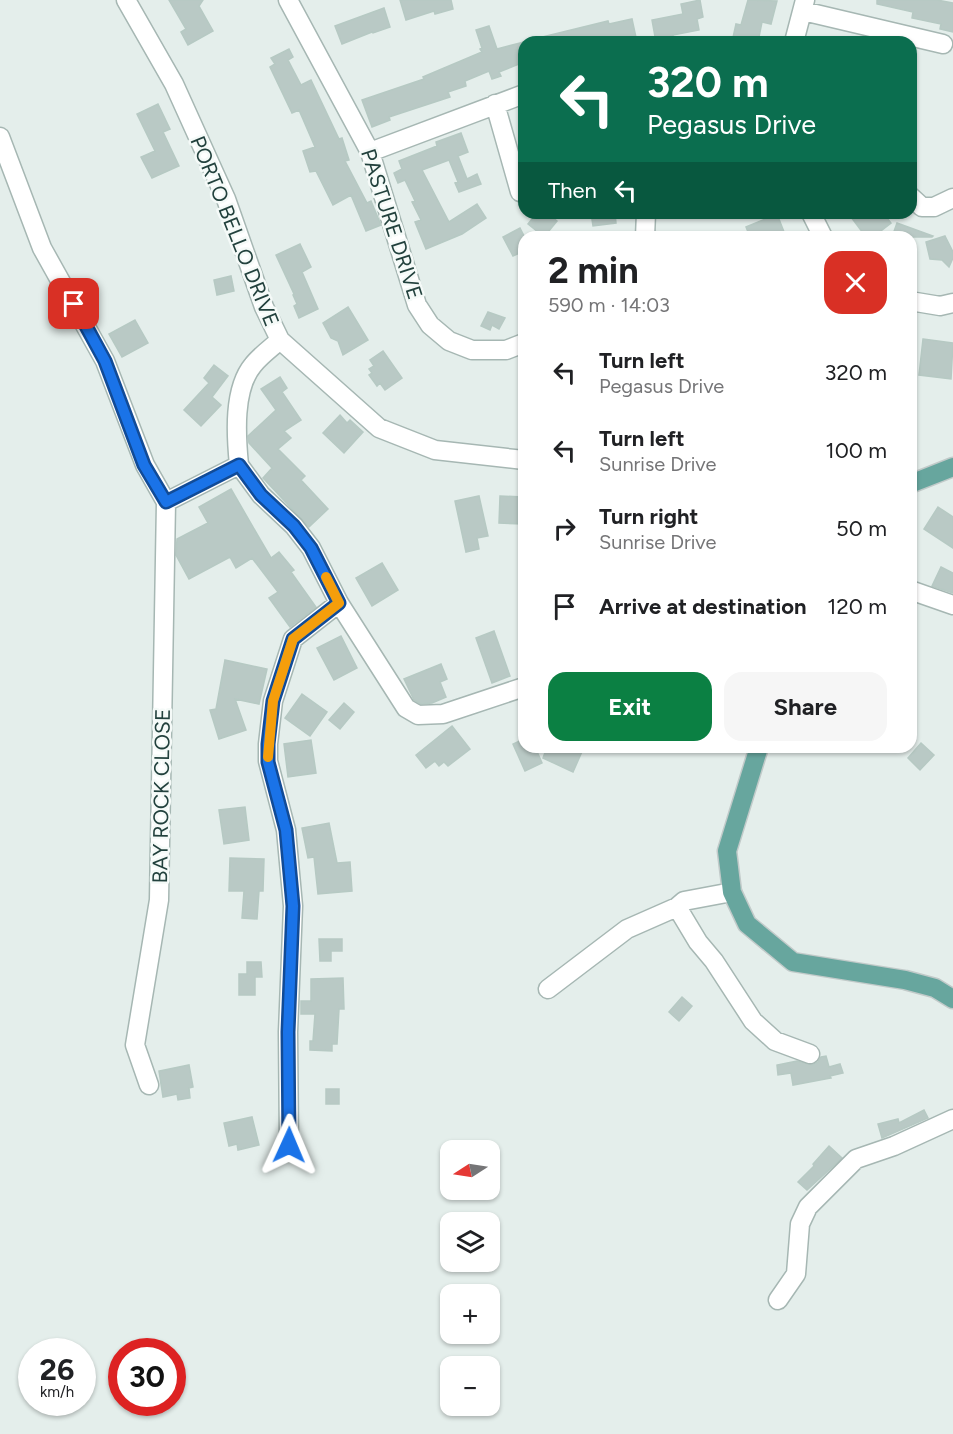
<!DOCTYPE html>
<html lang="en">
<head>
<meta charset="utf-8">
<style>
  :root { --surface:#fff; --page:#f6f6f6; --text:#202124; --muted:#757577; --accent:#0b8043 }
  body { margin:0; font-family:Figtree,sans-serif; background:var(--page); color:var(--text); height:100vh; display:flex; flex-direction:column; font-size:22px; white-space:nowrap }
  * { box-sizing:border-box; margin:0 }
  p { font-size:20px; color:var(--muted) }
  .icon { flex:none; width:33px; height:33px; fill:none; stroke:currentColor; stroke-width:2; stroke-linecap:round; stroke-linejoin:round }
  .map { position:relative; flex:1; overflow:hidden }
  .details { position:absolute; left:518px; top:231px; width:399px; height:522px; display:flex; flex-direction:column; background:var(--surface); border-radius:18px; box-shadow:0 2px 4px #0004 }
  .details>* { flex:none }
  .top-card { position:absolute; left:518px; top:36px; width:399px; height:183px; border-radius:18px; box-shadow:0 2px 4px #0004; background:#0b6e4f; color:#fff; overflow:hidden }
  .needle { width:39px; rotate:258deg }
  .tools { position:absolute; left:440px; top:1140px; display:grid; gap:12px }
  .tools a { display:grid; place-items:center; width:60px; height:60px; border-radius:12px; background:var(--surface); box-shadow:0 2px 4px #0004; font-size:30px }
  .speed { position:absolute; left:18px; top:1338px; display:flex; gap:12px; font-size:30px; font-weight:700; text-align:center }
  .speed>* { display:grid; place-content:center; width:78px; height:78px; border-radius:50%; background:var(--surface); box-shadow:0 2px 4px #0004; line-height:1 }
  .speed small { font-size:15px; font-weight:400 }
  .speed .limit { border:9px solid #d22; background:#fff; color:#111 }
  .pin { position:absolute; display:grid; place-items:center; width:51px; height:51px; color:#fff; margin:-26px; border-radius:12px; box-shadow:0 3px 9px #0006 }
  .me { position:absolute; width:66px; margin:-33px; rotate:1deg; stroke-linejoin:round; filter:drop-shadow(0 0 4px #0008) }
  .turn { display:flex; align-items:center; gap:21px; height:126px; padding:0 30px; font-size:27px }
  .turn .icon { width:78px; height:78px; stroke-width:2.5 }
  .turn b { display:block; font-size:42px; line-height:51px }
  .then { display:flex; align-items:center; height:57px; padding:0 30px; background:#0003; gap:12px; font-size:22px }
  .round { display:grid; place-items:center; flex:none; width:63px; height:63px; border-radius:18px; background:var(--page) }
  .overview { display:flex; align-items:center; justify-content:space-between; height:102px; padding:0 30px }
  h1 { font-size:36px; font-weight:700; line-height:45px }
  .cta { display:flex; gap:12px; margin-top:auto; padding:12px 30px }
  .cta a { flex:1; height:69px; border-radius:18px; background:var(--accent); color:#fff; font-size:24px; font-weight:700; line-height:69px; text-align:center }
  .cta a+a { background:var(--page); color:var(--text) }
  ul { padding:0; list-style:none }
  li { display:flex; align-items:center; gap:18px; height:78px; padding:0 30px }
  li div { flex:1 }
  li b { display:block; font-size:22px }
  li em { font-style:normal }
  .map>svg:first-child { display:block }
  .building { fill:#b9c9c5; stroke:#b6c9c3; stroke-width:1.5 }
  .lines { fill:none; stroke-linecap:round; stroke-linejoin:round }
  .minor-casing { stroke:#a6b7b3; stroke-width:21 }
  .major-casing { stroke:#c1cac9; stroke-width:21 }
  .minor { stroke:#fff; stroke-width:18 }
  .major { stroke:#67a69e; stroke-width:18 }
  .route-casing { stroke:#114b97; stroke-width:15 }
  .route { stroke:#1a73e8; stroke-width:10 }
  .slow { stroke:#f59e0b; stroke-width:10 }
  .labels { text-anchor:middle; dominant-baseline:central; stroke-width:5; stroke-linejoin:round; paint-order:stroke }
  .street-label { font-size:21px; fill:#22413d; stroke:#f5faf8 }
</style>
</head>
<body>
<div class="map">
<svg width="953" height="1434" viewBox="0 0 953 1434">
  <rect width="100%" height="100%" fill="#e4eeeb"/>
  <path class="building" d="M169,0H203L199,6L213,31L188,45L181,32L186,29Z
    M400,0H451L453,9L435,14L434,11L406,20Z
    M700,0L703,17L697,19L699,30L673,35L674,42H656L652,20L683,14L681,4Z
    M748,0L777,1L771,24L762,22L758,42H732L736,24L741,25Z
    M877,0H937L953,3V32L940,29L941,24L912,18L913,12L877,4Z
    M384,8L390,27L373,33L372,32L342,44L335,26Z
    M632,19L637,42H539L538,38L608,21L609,24Z
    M489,26L497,49L524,42V62L499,72L501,76L492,79L489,71L465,81L466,86L448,92L450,97L389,117L390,120L372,127L362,100L424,79L423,77L482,52L480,49L482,48L476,30Z
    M289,49L293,57L288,60L301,85L311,80L339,139L342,138L349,160L345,161L367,203L371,201L381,225L366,231L351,195L333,205L316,171L310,172L303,151L315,147L299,110L292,113L270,67L275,64L271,58Z
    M158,104L170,129L163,132L179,166L152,178L141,157L155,151L137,114Z
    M461,133L468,152L458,156L467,179L477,174L481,184L459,192L455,183L458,182L449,160L422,170L449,222L477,204L486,218L462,234L426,249L415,222L421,220L412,202L415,201L405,180L398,183L394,173L402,169L399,161L437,146L436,142Z
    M537,213H548L557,221L544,237L528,224Z
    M591,213H615L616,223L593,226Z
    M848,213H883L891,223L873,237H866Z
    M777,214L786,237H750L746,227Z
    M897,223L933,236L932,237H892Z
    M520,228L524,236V251L513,256L503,237Z
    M945,236L953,252V258L949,267L942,260L930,259L926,242Z
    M300,244L311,267L302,272L318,309L299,318L294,306L297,304L293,295L294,294L276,255Z
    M231,276L234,291L217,295L214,280Z
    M348,307L368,340L343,355L338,341L331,338L323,323Z
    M488,312L505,318L499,329L492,325L490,330L481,326Z
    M135,320L148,343L122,357L109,334Z
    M923,339L953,343L951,379L919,375Z
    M383,351L402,378L385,390L380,383L377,386L369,375L372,373L369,369L374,366L370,360Z
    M214,365L228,376L212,397L221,405L201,426L184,410L209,383L204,378Z
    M280,377L287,388L282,392L301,420L284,431L291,438L278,449L305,476L301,480L328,509L309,527L263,478L272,468L249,443L248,436L276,410L261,389Z
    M340,415L347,423L350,420L363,432L344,453L323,433Z
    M231,489L271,558L279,552L294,570L291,572L316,607L290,627L269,598L278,592L252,558L236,568L230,557L189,579L176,555L177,539L208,523L199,507Z
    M479,496L488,536L477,538L479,549L466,552L455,501Z
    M500,496L523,497V524L499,523Z
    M938,507L953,517V548L924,529Z
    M382,563L398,590L372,606L356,578Z
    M941,567L953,573V593L932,586Z
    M494,631L510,676L492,683L476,638Z
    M341,636L357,668L334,680L317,648Z
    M225,660L267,669L259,704L235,699L246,730L219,739L210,710L216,709Z
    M441,664L447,679L440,682L446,697L432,703L421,704L414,700L404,679Z
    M302,694L327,712L310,736L285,718Z
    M344,703L354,712L340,729L329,720Z
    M452,726L470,749L448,766L444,762L439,766L435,761L426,768L416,755Z
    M524,739V747H535L542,763L525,771L513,744Z
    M311,740L316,773L288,777L284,744Z
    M921,743L934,755L920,770L908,758Z
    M547,747H584L573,772L543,758Z
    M245,807L249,840L224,844L219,810Z
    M329,823L337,863L350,862L352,891L318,894L314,857L308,858L302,828Z
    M230,858L264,859L263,891H259L257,919L242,918L244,891H229Z
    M319,939H342V951H331V961H320Z
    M247,962H261L262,977H255V995H239V974H247Z
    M343,978L344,1009H339L337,1044H332V1051L310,1050V1041H313L315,1014H301V1001H311V979Z
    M682,997L692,1006L679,1021L669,1012Z
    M826,1056L829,1067L840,1064L843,1073L830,1076L831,1078L793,1085L791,1073L778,1075L777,1065L797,1061L812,1065L818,1062L821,1057Z
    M189,1065L193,1087L189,1088L190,1098L178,1100L177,1094L163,1097L159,1071Z
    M326,1089H339V1104H326Z
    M924,1110L928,1118L882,1138L878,1124L898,1119L899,1123Z
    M252,1117L259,1145L238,1150L237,1144L229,1146L224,1123Z
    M829,1146L842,1158L807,1190L798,1182L814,1166L813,1164Z"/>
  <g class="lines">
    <g class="minor-casing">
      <path id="minor" d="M126,0L174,84L226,199L264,307L280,340L379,428L435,450L524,460
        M288,0L370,152L417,305L430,325L449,341L472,350H506L524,343
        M803,11L943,44
        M794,42L805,0
        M495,104L520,192
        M0,137L42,248L105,361L145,465L166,502
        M370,152L524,94
        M910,196L922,207H934L953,198
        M811,213L823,237
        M645,237L646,213
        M910,301L940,306L953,303
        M239,465L261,495L294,526L311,548L339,603L406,708L418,715L443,714L524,687
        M239,465C236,435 233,389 253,365C260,356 271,348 280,340
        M166,502L239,465
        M910,590L953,605
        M732,892L684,901L677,907L698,942L714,961L753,1021L775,1041L810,1054
        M548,989L627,929L677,907
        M149,1085L135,1045L159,900L166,502
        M289,1145L288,1032L293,906L286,830L268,761V744L273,701L293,639L339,603
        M778,1300L796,1274L800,1224L808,1207L856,1159L894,1146L953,1119"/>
    </g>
    <g class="major-casing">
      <path id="major" d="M910,484L953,467
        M759,747L727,851L732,892L747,924L793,962L905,980L935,988L953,999"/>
    </g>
    <use href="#minor" class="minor"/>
    <use href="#major" class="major"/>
  </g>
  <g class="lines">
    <g class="route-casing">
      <path id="route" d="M74,304L105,361L144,465L166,502L239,465L261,495L294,526L311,548L339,603L293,639L273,701L268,744V762L286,830L293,906L288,1032L289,1145"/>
    </g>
    <use href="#route" class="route"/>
    <path class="slow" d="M268,757L273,701L293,639L339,603L326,577"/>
  </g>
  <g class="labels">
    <g class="street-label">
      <text transform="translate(392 224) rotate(72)">PASTURE DRIVE</text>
      <text transform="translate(235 231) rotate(68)">PORTO BELLO DRIVE</text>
      <text transform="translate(161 796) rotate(-89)">BAY ROCK CLOSE</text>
    </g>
  </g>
</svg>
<div class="tools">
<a><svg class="needle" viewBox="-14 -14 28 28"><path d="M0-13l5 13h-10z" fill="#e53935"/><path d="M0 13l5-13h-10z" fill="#757577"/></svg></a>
<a><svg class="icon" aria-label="layers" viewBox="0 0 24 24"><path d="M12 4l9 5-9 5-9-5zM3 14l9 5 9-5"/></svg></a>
<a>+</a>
<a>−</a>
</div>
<div class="speed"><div>26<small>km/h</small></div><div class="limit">30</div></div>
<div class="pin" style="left:74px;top:304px;background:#d93025"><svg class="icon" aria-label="arrive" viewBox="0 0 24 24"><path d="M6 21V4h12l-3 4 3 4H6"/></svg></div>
<svg class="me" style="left:289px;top:1145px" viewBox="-20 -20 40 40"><path d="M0-17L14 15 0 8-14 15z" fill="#1a73e8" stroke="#fff" stroke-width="4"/></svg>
<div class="top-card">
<div class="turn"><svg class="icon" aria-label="left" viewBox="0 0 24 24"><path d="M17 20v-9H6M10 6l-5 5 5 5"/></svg><div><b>320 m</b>Pegasus Drive</div></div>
<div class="then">Then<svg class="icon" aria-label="left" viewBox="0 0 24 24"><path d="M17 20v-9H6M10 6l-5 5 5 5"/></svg></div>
</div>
<section class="details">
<div class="overview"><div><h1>2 min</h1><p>590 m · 14:03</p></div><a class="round" style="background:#d93025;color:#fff"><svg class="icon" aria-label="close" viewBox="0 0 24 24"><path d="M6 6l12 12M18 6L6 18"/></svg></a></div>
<ul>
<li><svg class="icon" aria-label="left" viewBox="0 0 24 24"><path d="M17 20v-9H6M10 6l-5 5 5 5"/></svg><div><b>Turn left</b><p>Pegasus Drive</p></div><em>320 m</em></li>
<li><svg class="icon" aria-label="left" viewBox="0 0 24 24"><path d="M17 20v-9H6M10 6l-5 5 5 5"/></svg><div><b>Turn left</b><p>Sunrise Drive</p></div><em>100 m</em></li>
<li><svg class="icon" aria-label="right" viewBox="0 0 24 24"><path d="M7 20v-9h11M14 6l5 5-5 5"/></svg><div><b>Turn right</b><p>Sunrise Drive</p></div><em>50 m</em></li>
<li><svg class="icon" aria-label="arrive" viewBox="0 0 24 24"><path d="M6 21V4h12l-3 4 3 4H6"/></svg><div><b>Arrive at destination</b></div><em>120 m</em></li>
</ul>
<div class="cta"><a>Exit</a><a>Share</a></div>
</section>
</div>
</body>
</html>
